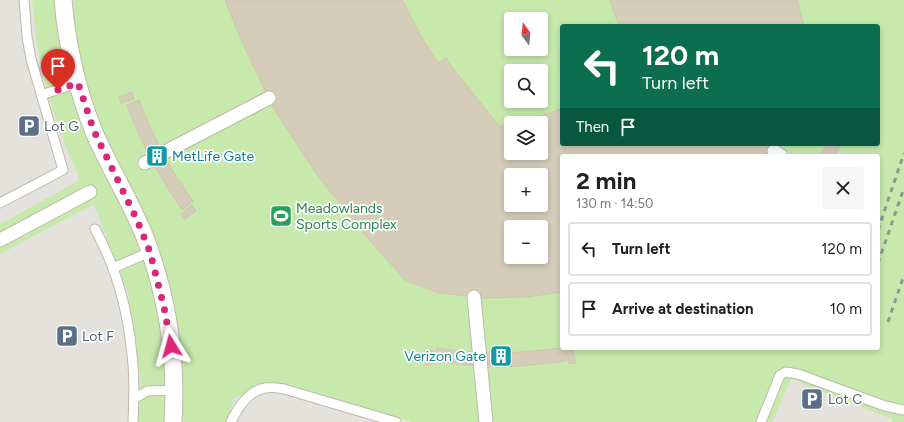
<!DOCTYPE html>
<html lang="en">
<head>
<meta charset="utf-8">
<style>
  :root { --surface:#fff; --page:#f6f6f6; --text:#202124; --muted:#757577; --line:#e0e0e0 }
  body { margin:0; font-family:Figtree,sans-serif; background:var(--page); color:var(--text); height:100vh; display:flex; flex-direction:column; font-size:15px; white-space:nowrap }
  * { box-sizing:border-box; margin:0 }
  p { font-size:13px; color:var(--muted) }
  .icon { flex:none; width:22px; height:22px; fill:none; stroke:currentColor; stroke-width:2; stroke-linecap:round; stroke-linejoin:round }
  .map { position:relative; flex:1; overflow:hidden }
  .details { position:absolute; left:560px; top:154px; width:320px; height:196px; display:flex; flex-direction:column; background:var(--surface); border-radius:4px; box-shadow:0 2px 6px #0003 }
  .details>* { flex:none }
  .banner { position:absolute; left:560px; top:24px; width:320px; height:122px; border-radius:4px; box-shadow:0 2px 6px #0003; background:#0b6e4f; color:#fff; overflow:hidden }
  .needle { width:26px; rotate:345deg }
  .fabs { position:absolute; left:504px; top:12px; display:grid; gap:8px }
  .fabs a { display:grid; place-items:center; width:44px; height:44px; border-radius:4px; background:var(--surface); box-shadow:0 2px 6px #0003; font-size:20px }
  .pin { position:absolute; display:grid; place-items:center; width:34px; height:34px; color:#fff; margin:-41px -17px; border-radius:50% 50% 50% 0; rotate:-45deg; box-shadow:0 0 4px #0007 }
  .pin .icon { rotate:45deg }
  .me { position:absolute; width:44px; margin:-22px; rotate:352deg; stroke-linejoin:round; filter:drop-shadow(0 0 3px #0008) }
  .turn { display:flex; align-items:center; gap:14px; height:84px; padding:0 16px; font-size:18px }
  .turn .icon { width:52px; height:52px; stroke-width:2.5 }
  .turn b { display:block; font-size:28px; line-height:34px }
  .then { display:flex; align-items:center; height:38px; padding:0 16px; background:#0003; gap:8px; font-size:15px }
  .round { display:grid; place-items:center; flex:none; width:42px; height:42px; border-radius:4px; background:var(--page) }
  .headline { display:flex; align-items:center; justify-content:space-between; height:68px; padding:0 16px }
  h1 { font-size:24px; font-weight:700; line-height:30px }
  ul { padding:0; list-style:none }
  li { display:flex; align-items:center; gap:12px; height:54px; margin:0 8px 6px; padding:0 8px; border:2px solid var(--line); border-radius:4px }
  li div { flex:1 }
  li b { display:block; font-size:15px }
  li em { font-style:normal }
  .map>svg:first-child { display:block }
  .green { fill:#c7e9ac; fill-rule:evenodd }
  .parking { fill:#e3e2dd }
  .building { fill:#d5cdba; stroke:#d0c6ad; fill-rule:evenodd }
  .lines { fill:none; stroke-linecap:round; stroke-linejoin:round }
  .service-casing { stroke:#bfb9a7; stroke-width:11 }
  .pedestrian-casing { stroke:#bfb9a7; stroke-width:15 }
  .minor-casing { stroke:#bfb9a7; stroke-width:19 }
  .service { stroke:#fff; stroke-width:9 }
  .pedestrian { stroke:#fff; stroke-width:13 }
  .minor { stroke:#fff; stroke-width:17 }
  .rail { stroke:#959595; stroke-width:3; stroke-dasharray:5 5; stroke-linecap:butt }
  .route { stroke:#db2777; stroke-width:7; stroke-dasharray:0 12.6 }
  .labels { text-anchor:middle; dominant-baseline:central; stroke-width:3.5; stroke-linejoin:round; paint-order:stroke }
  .service-label { font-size:14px; fill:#4e5e75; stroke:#fff; text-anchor:start }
  .culture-label { font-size:14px; fill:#0d838f; stroke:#fff; text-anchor:start }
  .leisure-label { font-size:14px; fill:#27864d; stroke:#fff; text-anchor:start }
</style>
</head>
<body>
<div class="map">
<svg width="904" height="422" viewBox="0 0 904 422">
  <rect width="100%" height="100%" fill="#f3f0e5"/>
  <path class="green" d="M0,0H904V422H0ZM511,19H541V49H511ZM562,26H878V144H562ZM511,71H541V101H511ZM511,123H541V153H511ZM562,156H878V348H562ZM511,175H541V205H511ZM511,227H541V257H511Z"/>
  <path class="parking" d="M0,0H32L37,44L43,75L52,108L65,144L80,180L0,224Z
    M94,204L128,293L141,380L138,422H0V254Z
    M791,379L892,419V422H772Z
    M276,383L412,422H227L234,398Z"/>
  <path class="building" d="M225,0H402L421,36L438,63L446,58L452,67L499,126H511V153H541V123H524L523,120L548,114L562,108V144H779L771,156H562V292L526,297L484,298L439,293L405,280L370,241L315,172L274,109L241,40ZM511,175H541V205H511ZM511,227H541V257H511Z
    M610,0H797L804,26H619Z
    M132,92L134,99L121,103L119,97Z
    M139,100L150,127L163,153L177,178L193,201L182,210L166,185L151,160L138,133L127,105Z
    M826,144H841L835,156H820Z
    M192,205L196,211L185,219L181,214Z
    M437,348L459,351L499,353L522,352L562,348H564L566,361L522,366L499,367L457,364L436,361Z
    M573,349L576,363L569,364L566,350Z
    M428,350L435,351L433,365L425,364Z"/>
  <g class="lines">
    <g class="service-casing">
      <path id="service" d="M41,95L78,83
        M0,203L63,170L31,59L27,37L24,0
        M95,229C116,267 128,312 132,355C135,377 134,400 133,422
        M113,268L150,252
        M134,399L147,391L174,390
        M231,422C238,407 248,391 265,388C271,387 278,388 284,389L396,422
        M761,422L780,375L786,372L798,374L885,406L904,410"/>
    </g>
    <g class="pedestrian-casing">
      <path id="pedestrian" d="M774,151L781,156
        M163,153L269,98
        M145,163L151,160
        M0,240L90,192
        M474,297L486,422"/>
    </g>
    <g class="minor-casing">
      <path id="minor" d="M63,0C67,45 77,90 94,132C109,167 130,200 144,235C167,294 177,359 173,422"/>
    </g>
    <use href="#service" class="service"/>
    <use href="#pedestrian" class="pedestrian"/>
    <use href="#minor" class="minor"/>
    <path class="rail" d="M878,230L904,153
      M878,263L904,188
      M888,322L904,275"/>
  </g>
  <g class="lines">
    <path class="route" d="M58,90L78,83L94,131L137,220L150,252L164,307L171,346"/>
  </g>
  <defs>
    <g id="parking-square" transform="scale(1.15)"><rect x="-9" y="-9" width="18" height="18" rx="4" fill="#5c6f8a" stroke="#fff"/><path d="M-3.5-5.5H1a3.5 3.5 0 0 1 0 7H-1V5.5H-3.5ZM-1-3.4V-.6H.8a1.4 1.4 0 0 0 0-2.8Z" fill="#fff"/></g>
    <g id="building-square" transform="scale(1.15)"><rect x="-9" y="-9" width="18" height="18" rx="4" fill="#0f9aa8" stroke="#fff"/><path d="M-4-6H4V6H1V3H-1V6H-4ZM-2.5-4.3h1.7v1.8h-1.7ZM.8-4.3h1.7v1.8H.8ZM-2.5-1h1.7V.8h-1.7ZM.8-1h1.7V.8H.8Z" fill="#fff"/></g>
    <g id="stadium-square" transform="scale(1.15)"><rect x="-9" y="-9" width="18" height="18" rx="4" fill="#2e9e5b" stroke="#fff"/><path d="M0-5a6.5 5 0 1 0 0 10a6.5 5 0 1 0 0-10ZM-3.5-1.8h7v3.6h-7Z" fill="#fff"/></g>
  </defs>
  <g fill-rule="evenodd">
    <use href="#parking-square" x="29" y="126"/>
    <use href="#building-square" x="157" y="156"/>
    <use href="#stadium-square" x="281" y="216"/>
    <use href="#parking-square" x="67" y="336"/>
    <use href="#building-square" x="501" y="356"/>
    <use href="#parking-square" x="812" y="399"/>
  </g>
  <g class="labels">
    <g class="service-label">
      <text x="44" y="126">Lot G</text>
      <text x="82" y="336">Lot F</text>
      <text x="828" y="399">Lot C</text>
    </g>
    <g class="culture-label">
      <text x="172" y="156">MetLife Gate</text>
      <text x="486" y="356" text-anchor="end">Verizon Gate</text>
    </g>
    <g class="leisure-label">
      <text x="296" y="208">Meadowlands<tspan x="296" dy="16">Sports Complex</tspan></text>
    </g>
  </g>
</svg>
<div class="fabs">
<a><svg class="needle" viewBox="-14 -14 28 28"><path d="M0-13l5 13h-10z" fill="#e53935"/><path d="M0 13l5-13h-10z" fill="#757577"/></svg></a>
<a><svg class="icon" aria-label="search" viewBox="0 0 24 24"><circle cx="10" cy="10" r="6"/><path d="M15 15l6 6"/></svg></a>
<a><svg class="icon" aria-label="layers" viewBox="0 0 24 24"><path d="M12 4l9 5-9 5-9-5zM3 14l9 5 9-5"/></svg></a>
<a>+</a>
<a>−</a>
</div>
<div class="pin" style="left:58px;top:90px;background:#d93025"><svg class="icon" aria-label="arrive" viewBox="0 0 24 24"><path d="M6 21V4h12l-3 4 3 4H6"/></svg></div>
<svg class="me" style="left:171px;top:346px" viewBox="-20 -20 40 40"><path d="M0-17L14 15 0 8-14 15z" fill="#db2777" stroke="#fff" stroke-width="4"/></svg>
<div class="banner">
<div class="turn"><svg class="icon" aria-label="left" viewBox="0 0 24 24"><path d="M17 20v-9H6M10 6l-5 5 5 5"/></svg><div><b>120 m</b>Turn left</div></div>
<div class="then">Then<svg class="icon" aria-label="arrive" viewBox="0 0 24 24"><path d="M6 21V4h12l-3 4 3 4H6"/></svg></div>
</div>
<section class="details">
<div class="headline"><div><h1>2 min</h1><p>130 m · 14:50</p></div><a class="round"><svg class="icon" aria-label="close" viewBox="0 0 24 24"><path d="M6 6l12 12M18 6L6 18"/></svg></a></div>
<ul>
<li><svg class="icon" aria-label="left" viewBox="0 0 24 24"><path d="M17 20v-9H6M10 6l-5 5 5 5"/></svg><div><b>Turn left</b></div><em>120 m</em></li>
<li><svg class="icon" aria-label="arrive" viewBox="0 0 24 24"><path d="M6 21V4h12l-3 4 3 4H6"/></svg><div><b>Arrive at destination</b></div><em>10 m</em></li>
</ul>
</section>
</div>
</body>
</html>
